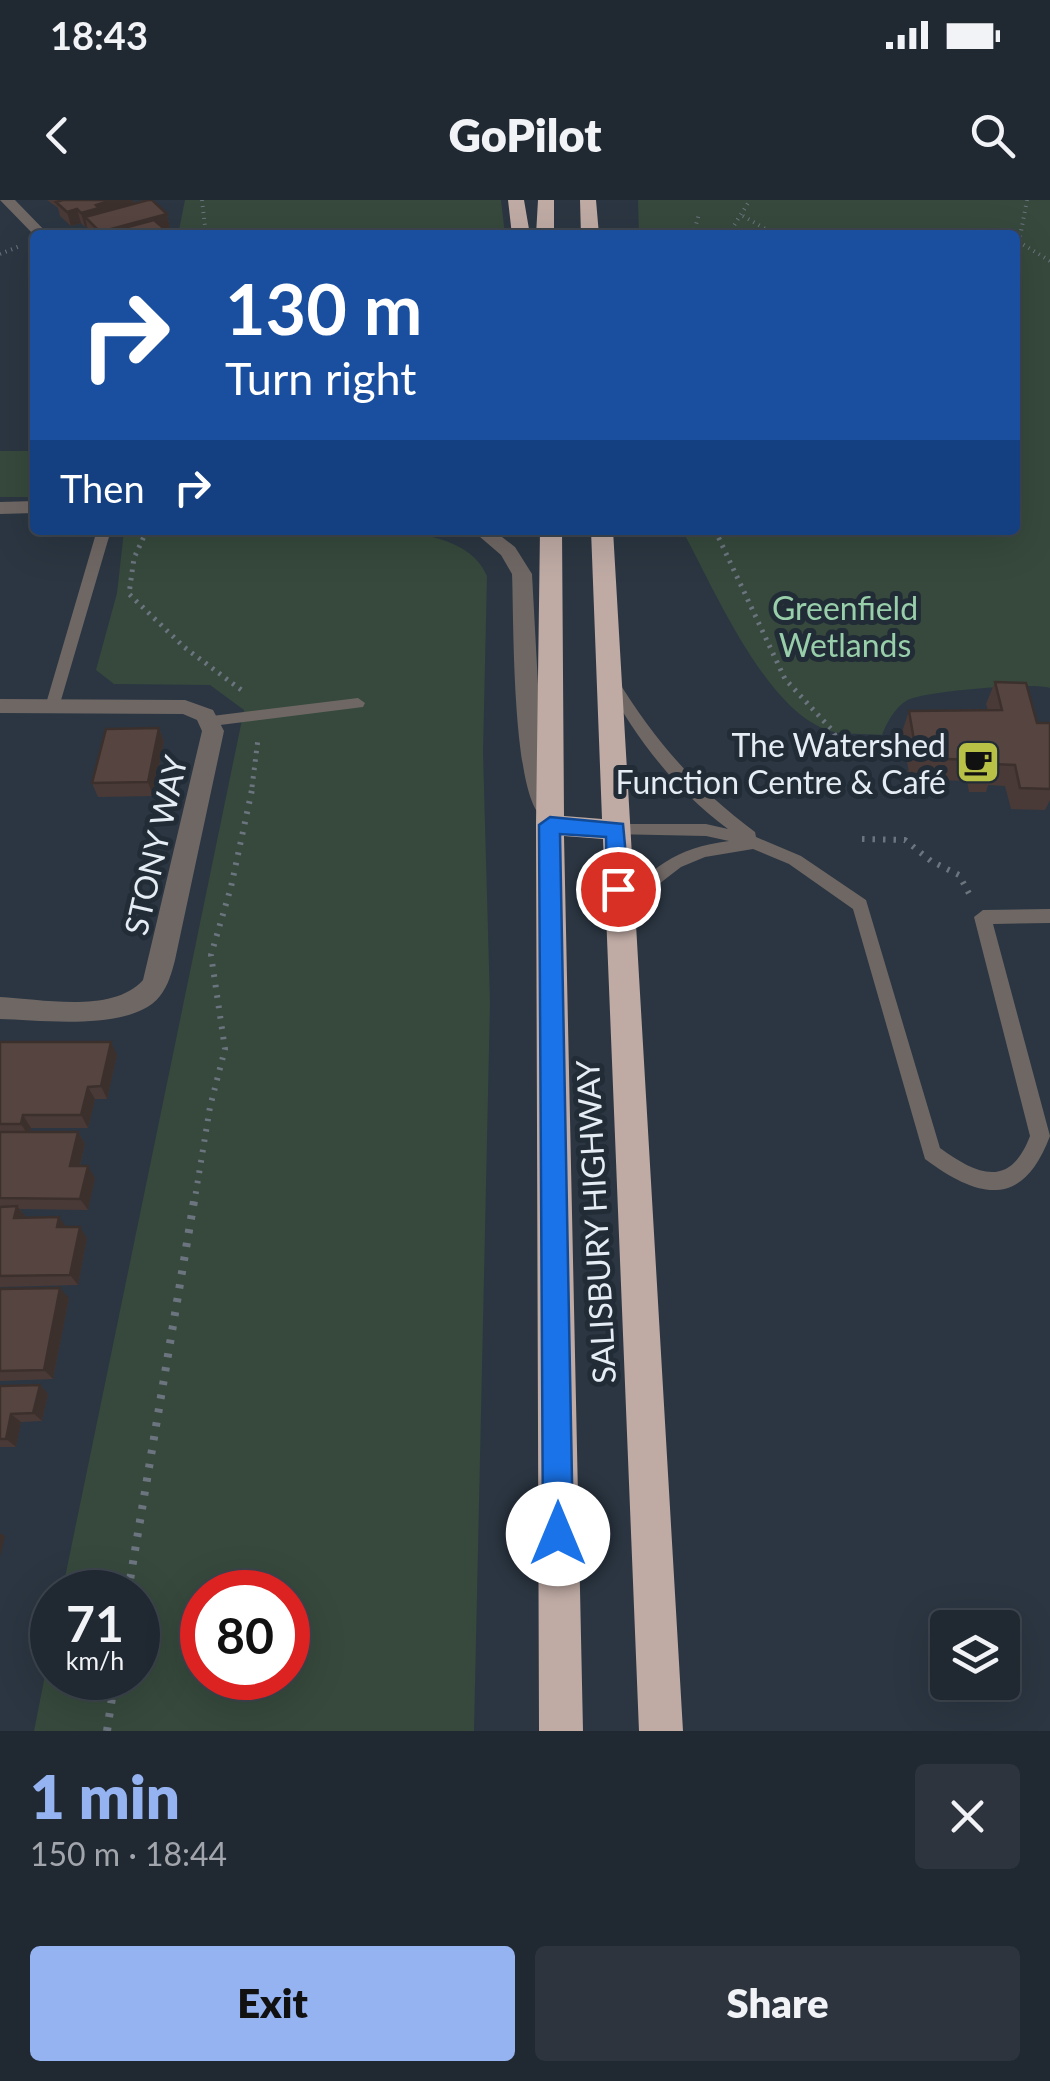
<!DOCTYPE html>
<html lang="en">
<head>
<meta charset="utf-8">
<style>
  :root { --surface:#202832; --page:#2d343e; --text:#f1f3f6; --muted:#a2a6ac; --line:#3d444d; --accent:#95b2f1 }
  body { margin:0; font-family:Lato,sans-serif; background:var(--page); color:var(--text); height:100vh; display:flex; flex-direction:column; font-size:38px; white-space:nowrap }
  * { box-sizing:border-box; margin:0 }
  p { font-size:32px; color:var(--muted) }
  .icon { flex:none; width:55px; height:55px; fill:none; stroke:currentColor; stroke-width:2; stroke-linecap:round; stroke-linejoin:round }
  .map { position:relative; height:1531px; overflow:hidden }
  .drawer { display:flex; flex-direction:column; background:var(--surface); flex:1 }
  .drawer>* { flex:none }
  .banner { position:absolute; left:30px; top:30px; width:990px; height:305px; border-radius:10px; box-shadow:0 10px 40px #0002,0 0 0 2px var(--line); background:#1a4fa0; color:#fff; overflow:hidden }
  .buttons { position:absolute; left:930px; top:1410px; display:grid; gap:20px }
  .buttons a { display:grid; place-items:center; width:90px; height:90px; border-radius:10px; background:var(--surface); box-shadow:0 10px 40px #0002,0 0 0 2px var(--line); font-size:50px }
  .speed { position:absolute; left:30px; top:1370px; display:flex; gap:20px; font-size:50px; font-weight:700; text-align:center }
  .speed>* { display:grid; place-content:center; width:130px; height:130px; border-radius:50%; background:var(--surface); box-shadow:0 10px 40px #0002,0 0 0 2px var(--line); line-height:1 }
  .speed small { font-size:25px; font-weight:400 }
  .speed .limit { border:15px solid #d22; background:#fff; color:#111 }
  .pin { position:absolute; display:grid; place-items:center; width:85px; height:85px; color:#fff; margin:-42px; border:5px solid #fff; border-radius:50%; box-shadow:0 2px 10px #0007 }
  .me { position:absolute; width:110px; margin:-55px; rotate:0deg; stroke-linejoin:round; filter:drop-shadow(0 0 8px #0008) }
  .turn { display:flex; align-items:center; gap:35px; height:210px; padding:0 30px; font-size:45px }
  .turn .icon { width:130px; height:130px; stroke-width:2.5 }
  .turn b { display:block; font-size:70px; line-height:85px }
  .then { display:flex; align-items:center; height:95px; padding:0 30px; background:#0003; gap:20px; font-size:38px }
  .round { display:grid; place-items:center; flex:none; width:105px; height:105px; border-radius:10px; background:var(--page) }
  .headline { display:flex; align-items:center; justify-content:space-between; height:170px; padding:0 30px }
  h1 { font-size:60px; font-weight:800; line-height:75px; color:var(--accent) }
  .cta { display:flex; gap:20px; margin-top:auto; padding:20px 30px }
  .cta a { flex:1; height:115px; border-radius:10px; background:var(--accent); color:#111; font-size:40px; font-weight:800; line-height:115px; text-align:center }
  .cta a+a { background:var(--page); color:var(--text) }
  .status { display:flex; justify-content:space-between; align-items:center; height:70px; padding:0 50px; background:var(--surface); direction:ltr }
  .status svg { height:28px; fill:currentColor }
  header { display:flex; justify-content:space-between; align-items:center; height:130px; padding:0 30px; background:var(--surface); font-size:45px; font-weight:800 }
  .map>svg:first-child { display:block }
  .green { fill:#36493c; fill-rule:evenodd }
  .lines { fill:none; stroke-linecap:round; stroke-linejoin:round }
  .path-far3 { stroke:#6b747f; stroke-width:4; stroke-dasharray:1 5; stroke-linecap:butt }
  .path-far2 { stroke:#6b747f; stroke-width:5; stroke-dasharray:2.5 6; stroke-linecap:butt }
  .path-far1 { stroke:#6b747f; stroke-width:6; stroke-dasharray:2.5 8; stroke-linecap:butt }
  .path { stroke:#6b747f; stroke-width:8; stroke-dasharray:4 10; stroke-linecap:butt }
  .lane { fill:#6f6764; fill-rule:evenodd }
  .street { fill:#6f6764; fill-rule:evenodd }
  .highway { fill:#bfaaa4; fill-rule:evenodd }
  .wall { fill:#4a3a37 }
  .shaded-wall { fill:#3c302d }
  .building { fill:#564440; stroke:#3c302d; stroke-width:2.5 }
  .route { fill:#1a73e8; stroke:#114b97; stroke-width:2.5 }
  .labels { text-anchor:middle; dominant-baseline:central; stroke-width:10; stroke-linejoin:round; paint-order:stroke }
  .park-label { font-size:32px; fill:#98cfaa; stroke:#212c37 }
  .poi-label { font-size:32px; fill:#e5ecf4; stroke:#212c37; text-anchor:end }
  .street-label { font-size:32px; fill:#e5ecf4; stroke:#212c37 }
</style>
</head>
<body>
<div class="status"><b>18:43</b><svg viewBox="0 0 49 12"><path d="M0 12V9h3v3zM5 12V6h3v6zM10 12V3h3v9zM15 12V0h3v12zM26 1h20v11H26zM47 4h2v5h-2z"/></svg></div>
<header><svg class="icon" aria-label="back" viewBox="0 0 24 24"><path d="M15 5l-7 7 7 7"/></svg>GoPilot<svg class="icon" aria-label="search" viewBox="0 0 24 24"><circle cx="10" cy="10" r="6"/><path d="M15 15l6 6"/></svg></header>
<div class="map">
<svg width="1050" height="1531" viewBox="0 0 1050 1531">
  <rect width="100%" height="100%" fill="#2b3642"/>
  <path class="green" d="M185,0H501L505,35H178Z
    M638,0H1050V488C1033,482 929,491 910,499C897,504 887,522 882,535C865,533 843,536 827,530C764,508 713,386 682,330H1015V35H639Z
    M0,251H35V297H0Z
    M318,330C366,330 466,323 487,376L483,552L490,803L474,1531H34L52,1440V1478H138V1392H62L244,510L210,485L114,484L96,470L117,393L124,331ZM202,1392H288V1478H202Z"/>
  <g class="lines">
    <path class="path-far3" d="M202,0L206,35
      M1027,0L1019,42L1050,61
      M743,16L776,35
      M693,35L699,14
      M728,35L750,0
      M0,54L20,46"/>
    <path class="path-far2" d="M147,330L134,358L129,394L184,447L244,492
      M715,330L785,479L832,530L850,561
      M252,587L258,539"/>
    <path class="path-far1" d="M862,639L905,640L931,661L959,675L972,699
      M194,1004L210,907L225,849L211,755L231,687L253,585"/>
    <path class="path" d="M128,1392L194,1001
      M107,1531L115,1478"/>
    <path class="lane" d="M97,330H111L59,507L52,512L45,507Z
      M612,477L617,479C654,540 697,589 755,632L756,637L801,656L866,700L940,948C977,975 1010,989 1030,936L974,717L983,710L1050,709V723L993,724L1050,936C1023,1008 980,1000 925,959L853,709L789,664L753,649L705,657L681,667L655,687L629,719H617L615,714L617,709C650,668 675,648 729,641L706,636L610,634L608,630L610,626L616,624H706L728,629C675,590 637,539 605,482Z
      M358,498L365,503L363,507L212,526L204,521L212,516Z"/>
    <path class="street" d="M0,0H15L49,35L35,36Z
      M35,301V313L0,314V302Z
      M472,330H493L515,347L532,374L542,558L557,611L546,619C511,609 514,412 512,374L501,355Z
      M0,499L185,500L213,510L224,531L175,760C172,772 168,786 160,796C132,832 41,820 0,819V797C41,799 113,814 143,780L202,531L197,520L183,514L0,513Z"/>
    <path class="highway" d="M508,0H524L530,35H512Z
      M538,0H554V35H536Z
      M580,0H596L599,35H581Z
      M540,330H562L564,616L602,619L591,330H613L683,1531H639L603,639L564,636L583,1531H539L536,625Z"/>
  </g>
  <path class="wall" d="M47,0H133L134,4L167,14L170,28L165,29L168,35H92L88,31L87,26L85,27L81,23L71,26L60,16L58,8Z
    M995,482L1037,523H1050V600L1045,610L1011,609L1005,586L988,585L986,592H969L967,581L910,579L902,532L909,511L988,510L986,504Z
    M159,528L164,542L153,596L98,597L92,583Z
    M0,842L117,855L107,899H95L88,928H31L30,932H78L85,944L80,966L95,978L88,1010L20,1009L26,1018L59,1017L66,1027L87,1038L78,1085L0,1087Z
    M0,1089L69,1098L53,1179L0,1181Z
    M40,1185L48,1194L42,1221L21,1222L16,1247H0V1186Z"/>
  <path class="shaded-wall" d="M112,0H133L135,8L85,17L87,26L85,27L81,13L96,5Z
    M77,9L81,23L71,26L67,12Z
    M167,14L170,28L144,35H101L100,32Z
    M159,528L164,542L153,596L148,582Z
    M111,842L117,855L107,899L101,886Z
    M88,887L95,899L88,928L81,915Z
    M23,915L31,928L29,937L21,924Z
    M78,932L85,944L77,977L70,966Z
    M88,966L95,978L88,1010L80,999Z
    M17,1006L26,1017L14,1018Z
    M59,1017L67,1028L57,1027Z
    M80,1027L87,1038L78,1085L70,1075Z
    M60,1088L69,1098L53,1179L44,1170Z
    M40,1185L48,1194L42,1221L33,1213Z
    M11,1214L21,1222L16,1247L6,1239Z
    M0,1333L5,1336L0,1357Z"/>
  <path class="building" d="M63,0H112L96,5L99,8L81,13L77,9L67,12L56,2Z
    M148,0H152L167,14L100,32L85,17Z
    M154,20L168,32L156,35L102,34Z
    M995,482L1026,483L1037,523H1050V589L1020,588L1015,565L993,564L994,571H977L975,560L917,558L909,511L1002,510Z
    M159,528L148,582L92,583L106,529Z
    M0,842H111L101,886L88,887L81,915H23L21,924H0Z
    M0,932H78L70,966H88L80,999L0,998Z
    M17,1006L14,1018L59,1017L57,1027H80L70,1075L0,1076V1007Z
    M60,1088L44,1170L0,1171V1089Z
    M40,1185L33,1213L11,1214L6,1239H0V1186Z"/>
  <path class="route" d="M550,617L623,624L629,689L618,697L607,689L606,637L560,634L573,1334L569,1345L558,1349L548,1345L543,1334L539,625Z"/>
  <defs>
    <g id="cafe-square" transform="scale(2.25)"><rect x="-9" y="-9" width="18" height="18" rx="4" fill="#b9c046" stroke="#212c37"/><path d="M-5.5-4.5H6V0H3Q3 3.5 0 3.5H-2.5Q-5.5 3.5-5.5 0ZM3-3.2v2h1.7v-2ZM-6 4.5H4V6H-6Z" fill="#111"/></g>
  </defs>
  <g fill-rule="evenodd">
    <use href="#cafe-square" x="978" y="562"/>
  </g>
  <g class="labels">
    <g class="park-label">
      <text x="845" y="407">Greenfield<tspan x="845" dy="37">Wetlands</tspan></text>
    </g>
    <g class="poi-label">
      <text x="946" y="544">The Watershed<tspan x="946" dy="37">Function Centre &amp; Café</tspan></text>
    </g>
    <g class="street-label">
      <text transform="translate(155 645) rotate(-77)">STONY WAY</text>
      <text transform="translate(595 1022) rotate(-93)">SALISBURY HIGHWAY</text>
    </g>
  </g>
</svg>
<div class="buttons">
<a><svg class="icon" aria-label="layers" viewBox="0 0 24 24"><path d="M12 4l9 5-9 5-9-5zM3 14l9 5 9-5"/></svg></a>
</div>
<div class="speed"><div>71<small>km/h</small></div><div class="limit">80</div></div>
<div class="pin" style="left:618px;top:689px;background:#d93025"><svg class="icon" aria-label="arrive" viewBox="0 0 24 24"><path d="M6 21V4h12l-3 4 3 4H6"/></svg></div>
<svg class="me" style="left:558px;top:1334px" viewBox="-20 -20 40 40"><circle r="19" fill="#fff"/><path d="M0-13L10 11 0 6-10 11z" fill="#1a73e8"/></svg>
<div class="banner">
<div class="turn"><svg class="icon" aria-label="right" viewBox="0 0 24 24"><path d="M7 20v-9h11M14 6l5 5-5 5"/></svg><div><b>130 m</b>Turn right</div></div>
<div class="then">Then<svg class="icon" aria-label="right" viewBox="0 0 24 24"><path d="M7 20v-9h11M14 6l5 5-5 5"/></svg></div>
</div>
</div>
<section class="drawer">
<div class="headline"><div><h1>1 min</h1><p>150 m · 18:44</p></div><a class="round"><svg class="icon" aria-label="close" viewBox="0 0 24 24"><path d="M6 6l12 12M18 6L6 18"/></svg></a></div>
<div class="cta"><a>Exit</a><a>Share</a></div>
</section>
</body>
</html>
